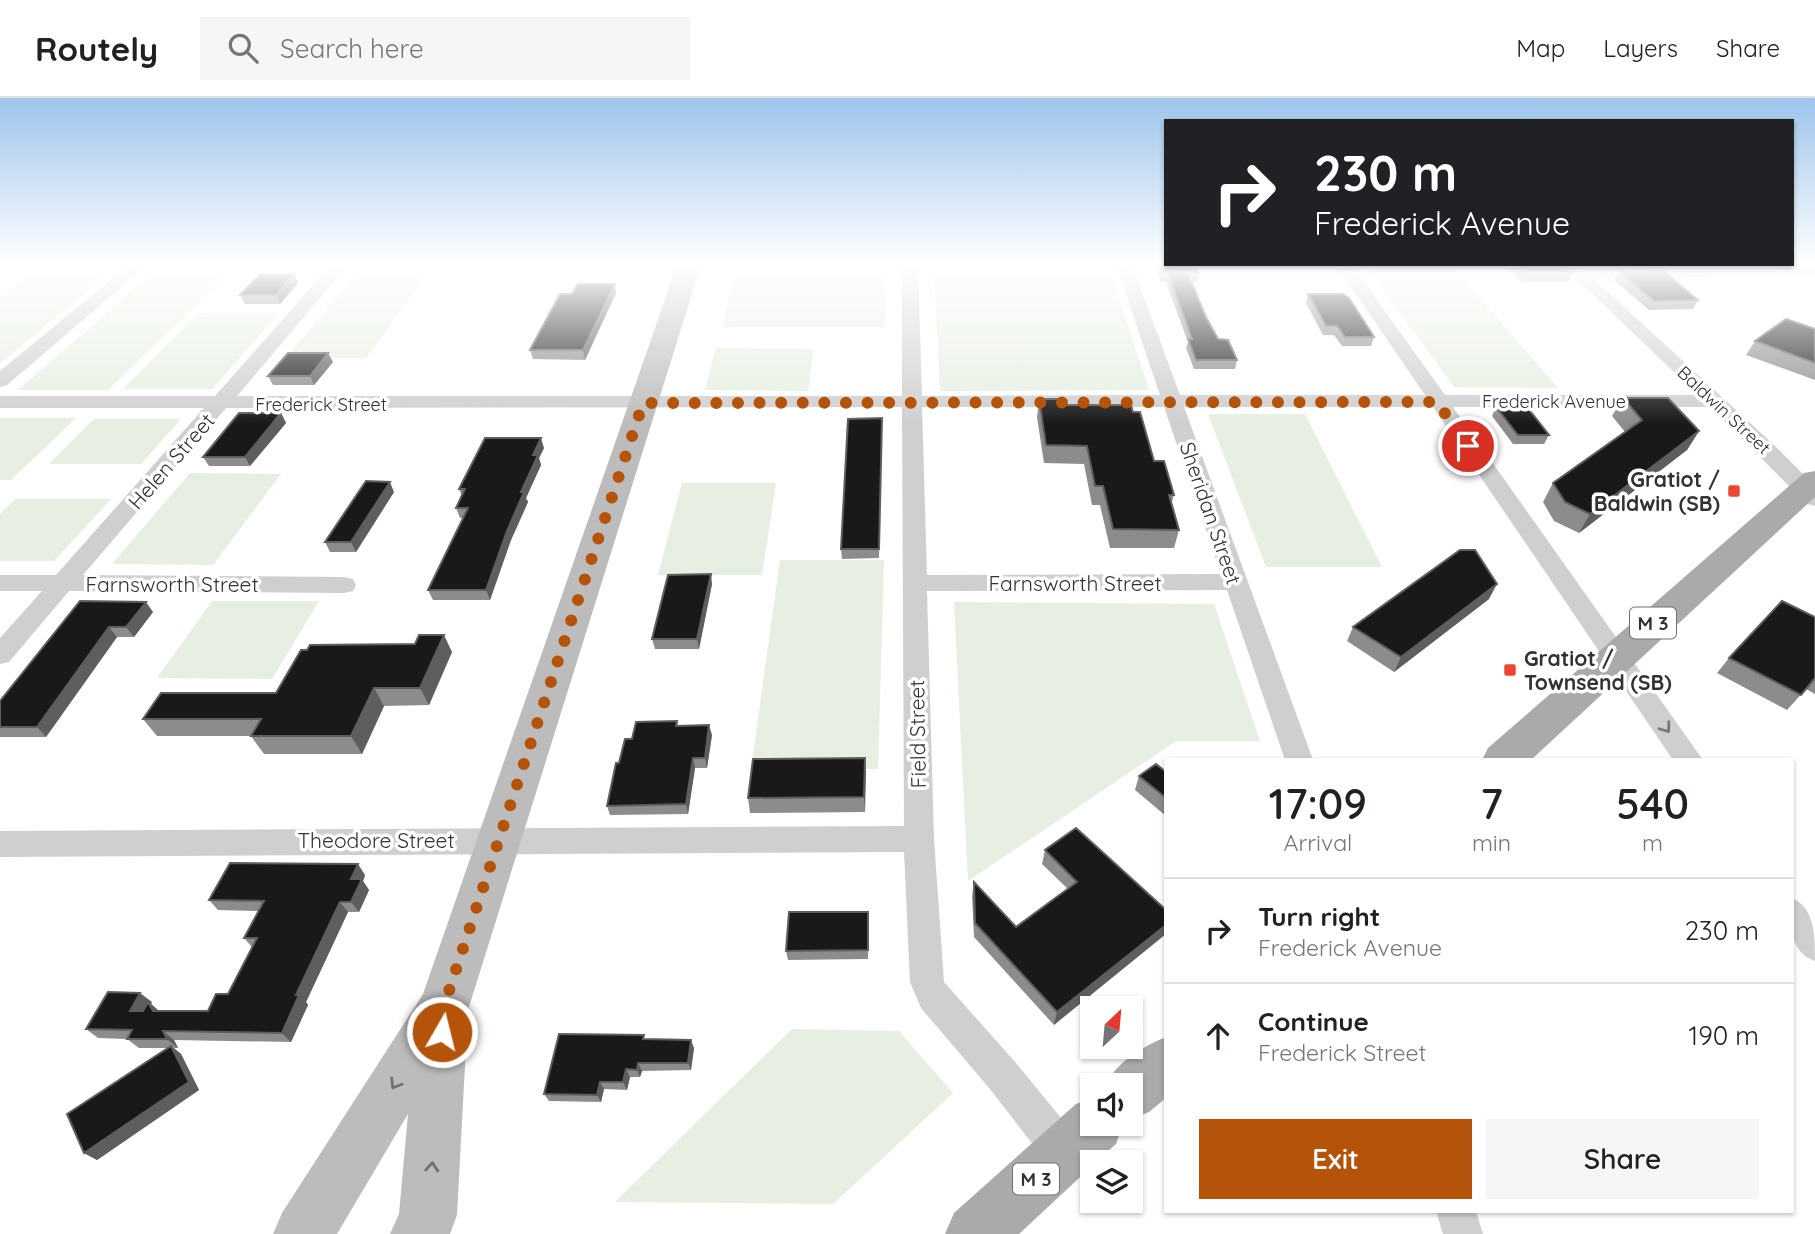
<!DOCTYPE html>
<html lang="en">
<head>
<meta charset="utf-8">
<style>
  :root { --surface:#fff; --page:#f6f6f6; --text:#202124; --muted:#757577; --line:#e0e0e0; --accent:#b45309 }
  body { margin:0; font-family:Quicksand,sans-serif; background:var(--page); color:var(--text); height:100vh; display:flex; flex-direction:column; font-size:26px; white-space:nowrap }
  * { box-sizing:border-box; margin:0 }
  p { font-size:23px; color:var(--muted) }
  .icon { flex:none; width:38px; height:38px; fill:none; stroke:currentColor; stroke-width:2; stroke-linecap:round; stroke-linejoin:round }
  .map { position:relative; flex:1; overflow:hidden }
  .side { position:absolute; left:1164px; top:660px; width:630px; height:455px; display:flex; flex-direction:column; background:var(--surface); border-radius:0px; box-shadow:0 2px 5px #0004 }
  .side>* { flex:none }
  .hud { position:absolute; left:1164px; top:21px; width:630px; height:147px; border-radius:0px; box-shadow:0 2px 5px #0004; background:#202124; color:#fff; overflow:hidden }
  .needle { width:46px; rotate:26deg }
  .controls { position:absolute; left:1080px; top:898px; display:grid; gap:14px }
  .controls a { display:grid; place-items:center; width:63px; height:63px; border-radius:0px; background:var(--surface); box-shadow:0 2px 5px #0004; font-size:35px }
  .pin { position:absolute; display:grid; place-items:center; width:60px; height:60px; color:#fff; margin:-30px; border:4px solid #fff; border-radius:50%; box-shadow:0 2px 7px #0007 }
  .me { position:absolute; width:77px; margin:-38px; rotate:8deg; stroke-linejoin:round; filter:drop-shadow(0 0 5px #0008) }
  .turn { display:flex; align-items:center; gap:24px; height:147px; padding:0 35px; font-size:32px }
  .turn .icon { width:91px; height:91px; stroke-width:2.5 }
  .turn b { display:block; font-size:49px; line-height:60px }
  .eta { display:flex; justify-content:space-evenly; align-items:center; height:119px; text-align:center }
  .eta b { font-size:42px; font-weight:600; line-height:49px }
  .primary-button { display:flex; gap:14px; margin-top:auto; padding:14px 35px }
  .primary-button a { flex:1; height:80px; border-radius:0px; background:var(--accent); color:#fff; font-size:28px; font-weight:600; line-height:80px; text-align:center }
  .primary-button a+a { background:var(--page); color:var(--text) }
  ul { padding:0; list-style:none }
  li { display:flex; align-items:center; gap:21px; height:105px; padding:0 35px; border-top:2px solid var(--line) }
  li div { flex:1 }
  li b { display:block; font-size:26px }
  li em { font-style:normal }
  header { display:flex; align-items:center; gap:42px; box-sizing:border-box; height:98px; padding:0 35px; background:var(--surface); border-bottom:2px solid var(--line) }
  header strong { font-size:33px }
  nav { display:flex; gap:38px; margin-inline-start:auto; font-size:24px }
  .search { width:490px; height:63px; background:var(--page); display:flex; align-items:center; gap:18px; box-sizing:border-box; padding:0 24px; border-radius:0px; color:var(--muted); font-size:26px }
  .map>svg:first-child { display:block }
  .green { fill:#e6efe1 }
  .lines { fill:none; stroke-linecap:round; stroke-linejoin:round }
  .street { fill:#cfcfcf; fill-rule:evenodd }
  .secondary { fill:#bcbcbc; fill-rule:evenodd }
  .primary { fill:#aaa; fill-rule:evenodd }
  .wall { fill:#8c8c8c }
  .shaded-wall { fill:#5e5e5e }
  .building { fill:#191919; stroke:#5e5e5e; stroke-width:2 }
  .oneway { stroke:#797979 }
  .oneway2 { stroke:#707070 }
  .route { stroke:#b45309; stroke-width:12; stroke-dasharray:0 21.6 }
  .poi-dot { fill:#eb4732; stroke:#fff; stroke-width:2.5 }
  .labels { text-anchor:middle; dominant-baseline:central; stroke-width:7; stroke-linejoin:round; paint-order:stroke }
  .far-street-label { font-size:18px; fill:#323232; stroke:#fff }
  .shield { fill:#fff; stroke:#707070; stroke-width:2 }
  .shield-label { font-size:19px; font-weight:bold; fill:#323232 }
  .street-label { font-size:21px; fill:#323232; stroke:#fff }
  .poi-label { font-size:21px; font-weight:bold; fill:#323232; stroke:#fff; text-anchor:end }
</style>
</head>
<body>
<header>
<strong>Routely</strong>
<div class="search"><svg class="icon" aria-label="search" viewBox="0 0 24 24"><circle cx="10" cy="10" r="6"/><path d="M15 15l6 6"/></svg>Search here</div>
<nav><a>Map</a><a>Layers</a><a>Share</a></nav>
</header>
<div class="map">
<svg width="1815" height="1136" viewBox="0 0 1815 1136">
  <rect width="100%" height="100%" fill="#fff"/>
  <path class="green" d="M934,172H1110L1149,292L940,293Z
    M1369,172H1455L1558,290L1454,289Z
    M37,173H111L0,265V201Z
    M154,174H230L108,292H18Z
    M358,174H428L366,260H286Z
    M736,174H886L885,229H722Z
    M199,215H279L212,291H123Z
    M716,250L814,251L808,293L705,292Z
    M1208,316H1305L1382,469H1266Z
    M0,320H76L11,382H0Z
    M94,321H181L141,366H49Z
    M190,375L281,376L213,467L112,466Z
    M682,385H776L762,477H658Z
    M15,401H111L54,463H0V416Z
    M780,462H884L878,671H751Z
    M212,503H319L272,581L157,580Z
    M954,504L1214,506L1260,643H1176L968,783Z
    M792,931L899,933L953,995L833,1106L615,1104Z"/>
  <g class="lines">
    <path class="street" d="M129,167H147L7,287L0,289V273Z
      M331,167H348L237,298H902V167H918L922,298L1160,297L1116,167H1132L1180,297H1425L1336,167H1352L1445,297H1698L1562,167H1579L1583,170L1815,168V178L1593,180L1776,349L1815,388V408L1807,406L1710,309H1453L1703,662H1673L1433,309H1184L1313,662H1285L1227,492L927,493L934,741L944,884L1016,965L1079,1042L1084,1056L1079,1070L1065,1075L1051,1070L990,991L921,910L910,884L904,754L0,759V733L904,728L902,309L226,310L83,477L344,479L353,481L356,487L353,493L344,495L69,493L9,564L0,566V540L42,493H0V477H56L204,310H0V298H215ZM922,309H1164L1221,476L927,477Z
      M1792,800C1815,810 1815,838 1815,863C1787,853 1792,825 1792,800Z
      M1436,1113H1476L1483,1136H1443Z"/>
    <path class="secondary" d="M677,167H701L468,912L457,1117L450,1136H390L399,1116L408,1016L337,1136H273L282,1115L423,896Z"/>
    <path class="primary" d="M1815,373V399L1531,662H1482L1488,650L1804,375Z
      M1166,939V1000L1149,1014L1130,1022V987H1106C1116,964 1144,948 1166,939Z
      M1092,1000V1026H1123L1116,1046L1096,1064H1092V1068L1019,1136H945L954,1115L1076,1006Z"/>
  </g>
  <path class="wall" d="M1155,167H1195L1199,175L1197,184H1192L1206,219L1218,241L1237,262L1235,271H1194L1186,250L1188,244L1166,184H1161Z
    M1505,167H1564L1573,175L1568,184H1521Z
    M1619,174L1698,202L1693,211L1649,212L1614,182Z
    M294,176L298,185L280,206H245L240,197Z
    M616,195L585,262L533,261L530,252Z
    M1308,196L1374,239L1371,248H1342L1334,237H1323L1306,205Z
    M1815,231V282L1746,257L1755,243Z
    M333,264L314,287H273L268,278Z
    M1623,300L1699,333L1687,352L1579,435L1554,423L1543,404L1553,385L1625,334L1612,318Z
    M1039,301L1064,307L1133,314L1154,363L1174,397L1171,407L1179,432L1174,450H1110L1100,407H1092L1084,366L1044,365L1037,319Z
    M1496,309L1549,337L1544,346H1513L1492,318Z
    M281,315L286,325L250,368H209L203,359Z
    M882,320L879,460L842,461L841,451Z
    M544,350L539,360L541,367L526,400L528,404L511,442L490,502H433L428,492L463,420H460L456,410L462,398L459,391Z
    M394,394L356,454H330L325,444Z
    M712,486L699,551H655L652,541Z
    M1489,501L1394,574L1347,543L1353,529Z
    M80,503L153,514L134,539H117L46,639H0V603Z
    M1815,519V596L1806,591L1787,612L1717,575L1729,560Z
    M452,554L429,607L384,608L362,656H264L251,638H157L143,621L276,595Z
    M677,623L678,628L712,637L707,670H695L688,716L610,717L607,708L619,665L632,641Z
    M865,660V714L750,715L748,700Z
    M1166,674V718L1135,692L1139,678Z
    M1045,752L1166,812L1054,927L974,839L972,798L974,784L1016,829L1068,791L1042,766Z
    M365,777L363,783L369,792L359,814H348L306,904L308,907L291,944L174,942L178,950H174L181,956L199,992L97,1062L84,1055L168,950H139L127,941L98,940L86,931L152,904L151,906L159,913H208L228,896L252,849L244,840L258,813L218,812L209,802Z
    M869,823L868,861L788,862L786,853Z
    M646,941L694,950L691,972L642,973L640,979H630L627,992L604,991L601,1004L549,1003L544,996Z"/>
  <path class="shaded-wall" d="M294,176L298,185L280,206L276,197Z
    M615,186L616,195L585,262L583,252Z
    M328,255L333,264L314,287L310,278Z
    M281,315L286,325L250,368L245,359Z
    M1699,333L1687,352L1579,435L1590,416Z
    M541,340L544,350L539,360L541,367L526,400L528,404L511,442L490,502L486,492L521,394L533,357Z
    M390,384L394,394L356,454L351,444Z
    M711,476L712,486L699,551L697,541Z
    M1497,486L1489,501L1394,574L1401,559Z
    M146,504L153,514L134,539L126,529Z
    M109,529L117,539L46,639L37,629Z
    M444,537L452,554L429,607L420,590Z
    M374,590L384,608L362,656L351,638Z
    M709,627L712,637L707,670L705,660Z
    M693,660L695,670L688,716L686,706Z
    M865,660L866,674L865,714L864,699Z
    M358,766L365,777L363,783L369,792L359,814L351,804V781Z
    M340,804L348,814L306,904L308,907L291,944L282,935L296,897Z
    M1166,827V836L1054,927L1057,914Z
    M140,895L152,904L151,906L159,913L142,922L130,913Z
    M163,933L174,942L178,950L167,941Z
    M691,942L694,950L691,972L688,965Z
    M171,948L181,956L199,992L97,1062L84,1055Z
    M638,965L642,973L640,979L637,972Z
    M626,971L630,979L627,992L623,984Z
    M600,984L604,991L601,1004L597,997Z"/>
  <path class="building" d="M1160,167H1195L1199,175H1188L1206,219L1218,241L1228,242L1237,262H1196L1188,241H1192L1168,175H1163Z
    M1517,167H1564L1573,175H1525Z
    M1664,173L1698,202L1654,203L1619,174Z
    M260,176H294L276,197H240Z
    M578,186H615L583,252H530L560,196H572Z
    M1308,196H1343L1349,200L1374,239H1345L1337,228H1326Z
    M1786,221L1815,231V265L1755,243Z
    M288,255H328L310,278H268Z
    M1623,300H1668L1699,333L1590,416L1565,404L1553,385L1642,322Z
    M1039,301H1062L1064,307H1131L1133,314H1140L1154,363H1164L1174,397H1169L1179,432L1113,431L1103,388H1095L1087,348L1046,347Z
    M1496,309H1527L1549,337H1518Z
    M239,315H281L245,359H203Z
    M882,320L879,451H841L848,321Z
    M485,340H541L533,357H538L521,394H524L507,433L486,492H428L468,410H456L465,391H459Z
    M366,383L390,384L351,444H325Z
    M1460,452H1475L1497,486L1401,559L1353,529Z
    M711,476L697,541H652L668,477Z
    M80,503L146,504L126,529H109L37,629H0V603Z
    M1782,503L1815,519V580L1801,597L1729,560Z
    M419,537H444L420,590H374L351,638H251L261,621H143L161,595H276L301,552H307L310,547L415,546Z
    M677,623L676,628L709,627L705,660H693L686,706L607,708L616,665H619L625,641H632L636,624Z
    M865,660L864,699L748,700L753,661Z
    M1156,666L1166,674V700L1139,678Z
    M1076,730L1166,812V827L1057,914L975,825L974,784L1016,829L1077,784L1045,752Z
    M230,765L358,766L351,781H362L351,804H340L296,897H299L282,935L163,933L167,941H127L132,932L86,931L108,894L140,895L130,913H143L148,904L153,913H208L216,896H228L257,840H244L264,803L209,802Z
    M789,814H868V852L786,853Z
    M559,936L644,937L643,941L691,942L688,965H638L637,972L626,971L623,984H600L597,997L544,996Z
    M171,948L189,984L84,1055L67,1016Z"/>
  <defs><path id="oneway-chevron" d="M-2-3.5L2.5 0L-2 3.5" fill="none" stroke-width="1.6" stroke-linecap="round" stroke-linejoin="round" transform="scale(1.75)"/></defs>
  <use class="oneway" href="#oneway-chevron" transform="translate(1666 630) rotate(54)"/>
  <g class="oneway2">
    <use href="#oneway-chevron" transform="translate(395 986) rotate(122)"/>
    <use href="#oneway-chevron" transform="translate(432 1069) rotate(-86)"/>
  </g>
  <linearGradient id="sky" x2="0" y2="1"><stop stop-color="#9dc4eb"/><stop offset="0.51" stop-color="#fff"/><stop offset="1" stop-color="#fff" stop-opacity="0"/></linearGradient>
  <rect width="1815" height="326" fill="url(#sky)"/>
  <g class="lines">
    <path class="route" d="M442,934L444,908L643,305L1437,304L1468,348"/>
  </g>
  <g class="poi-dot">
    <rect x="1727" y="386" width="14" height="14" rx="3.5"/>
    <rect x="1503" y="565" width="14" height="14" rx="3.5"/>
  </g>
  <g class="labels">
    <g class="far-street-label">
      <text x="1554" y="303">Frederick Avenue</text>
      <text x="321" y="306">Frederick Street</text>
      <text transform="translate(1724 312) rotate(43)">Baldwin Street</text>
    </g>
    <g class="shield">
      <rect x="1630" y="509.5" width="46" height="31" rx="5"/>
      <rect x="1013" y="1065.5" width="46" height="31" rx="5"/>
    </g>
    <g class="shield-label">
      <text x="1653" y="525">M 3</text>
      <text x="1036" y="1081">M 3</text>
    </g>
    <g class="street-label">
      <text transform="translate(171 363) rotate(-49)">Helen Street</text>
      <text transform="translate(1211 415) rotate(71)">Sheridan Street</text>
      <text x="1075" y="485">Farnsworth Street</text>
      <text x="172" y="486">Farnsworth Street</text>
      <text transform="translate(917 636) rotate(-91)">Field Street</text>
      <text x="376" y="742">Theodore Street</text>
    </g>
    <g class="poi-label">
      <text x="1720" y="381">Gratiot /<tspan x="1720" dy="24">Baldwin (SB)</tspan></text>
      <text x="1524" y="560" text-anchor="start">Gratiot /<tspan x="1524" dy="24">Townsend (SB)</tspan></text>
    </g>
  </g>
</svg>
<div class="controls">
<a><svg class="needle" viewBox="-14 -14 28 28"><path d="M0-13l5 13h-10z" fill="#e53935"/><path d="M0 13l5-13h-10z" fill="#757577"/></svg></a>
<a><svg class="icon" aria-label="sound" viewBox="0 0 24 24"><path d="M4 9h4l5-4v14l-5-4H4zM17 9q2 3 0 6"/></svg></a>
<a><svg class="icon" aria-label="layers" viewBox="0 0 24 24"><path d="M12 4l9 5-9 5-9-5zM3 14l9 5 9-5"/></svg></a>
</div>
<div class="pin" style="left:1468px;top:348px;background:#d93025"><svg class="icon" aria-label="arrive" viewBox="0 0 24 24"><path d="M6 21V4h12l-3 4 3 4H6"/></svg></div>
<svg class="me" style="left:442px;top:934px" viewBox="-20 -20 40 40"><circle r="17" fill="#b45309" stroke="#fff" stroke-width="3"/><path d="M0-11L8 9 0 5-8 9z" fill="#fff"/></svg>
<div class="hud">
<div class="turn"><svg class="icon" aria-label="right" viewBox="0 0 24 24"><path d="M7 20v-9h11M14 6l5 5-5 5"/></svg><div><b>230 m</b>Frederick Avenue</div></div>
</div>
<section class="side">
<div class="eta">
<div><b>17:09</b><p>Arrival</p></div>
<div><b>7</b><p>min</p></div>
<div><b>540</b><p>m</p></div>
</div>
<ul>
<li><svg class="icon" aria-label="right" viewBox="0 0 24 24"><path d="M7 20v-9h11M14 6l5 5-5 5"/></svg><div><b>Turn right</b><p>Frederick Avenue</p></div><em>230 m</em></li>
<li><svg class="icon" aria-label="ahead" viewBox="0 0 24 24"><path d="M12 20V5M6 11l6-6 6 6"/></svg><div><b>Continue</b><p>Frederick Street</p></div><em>190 m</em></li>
</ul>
<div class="primary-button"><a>Exit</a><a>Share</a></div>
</section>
</div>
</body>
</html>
